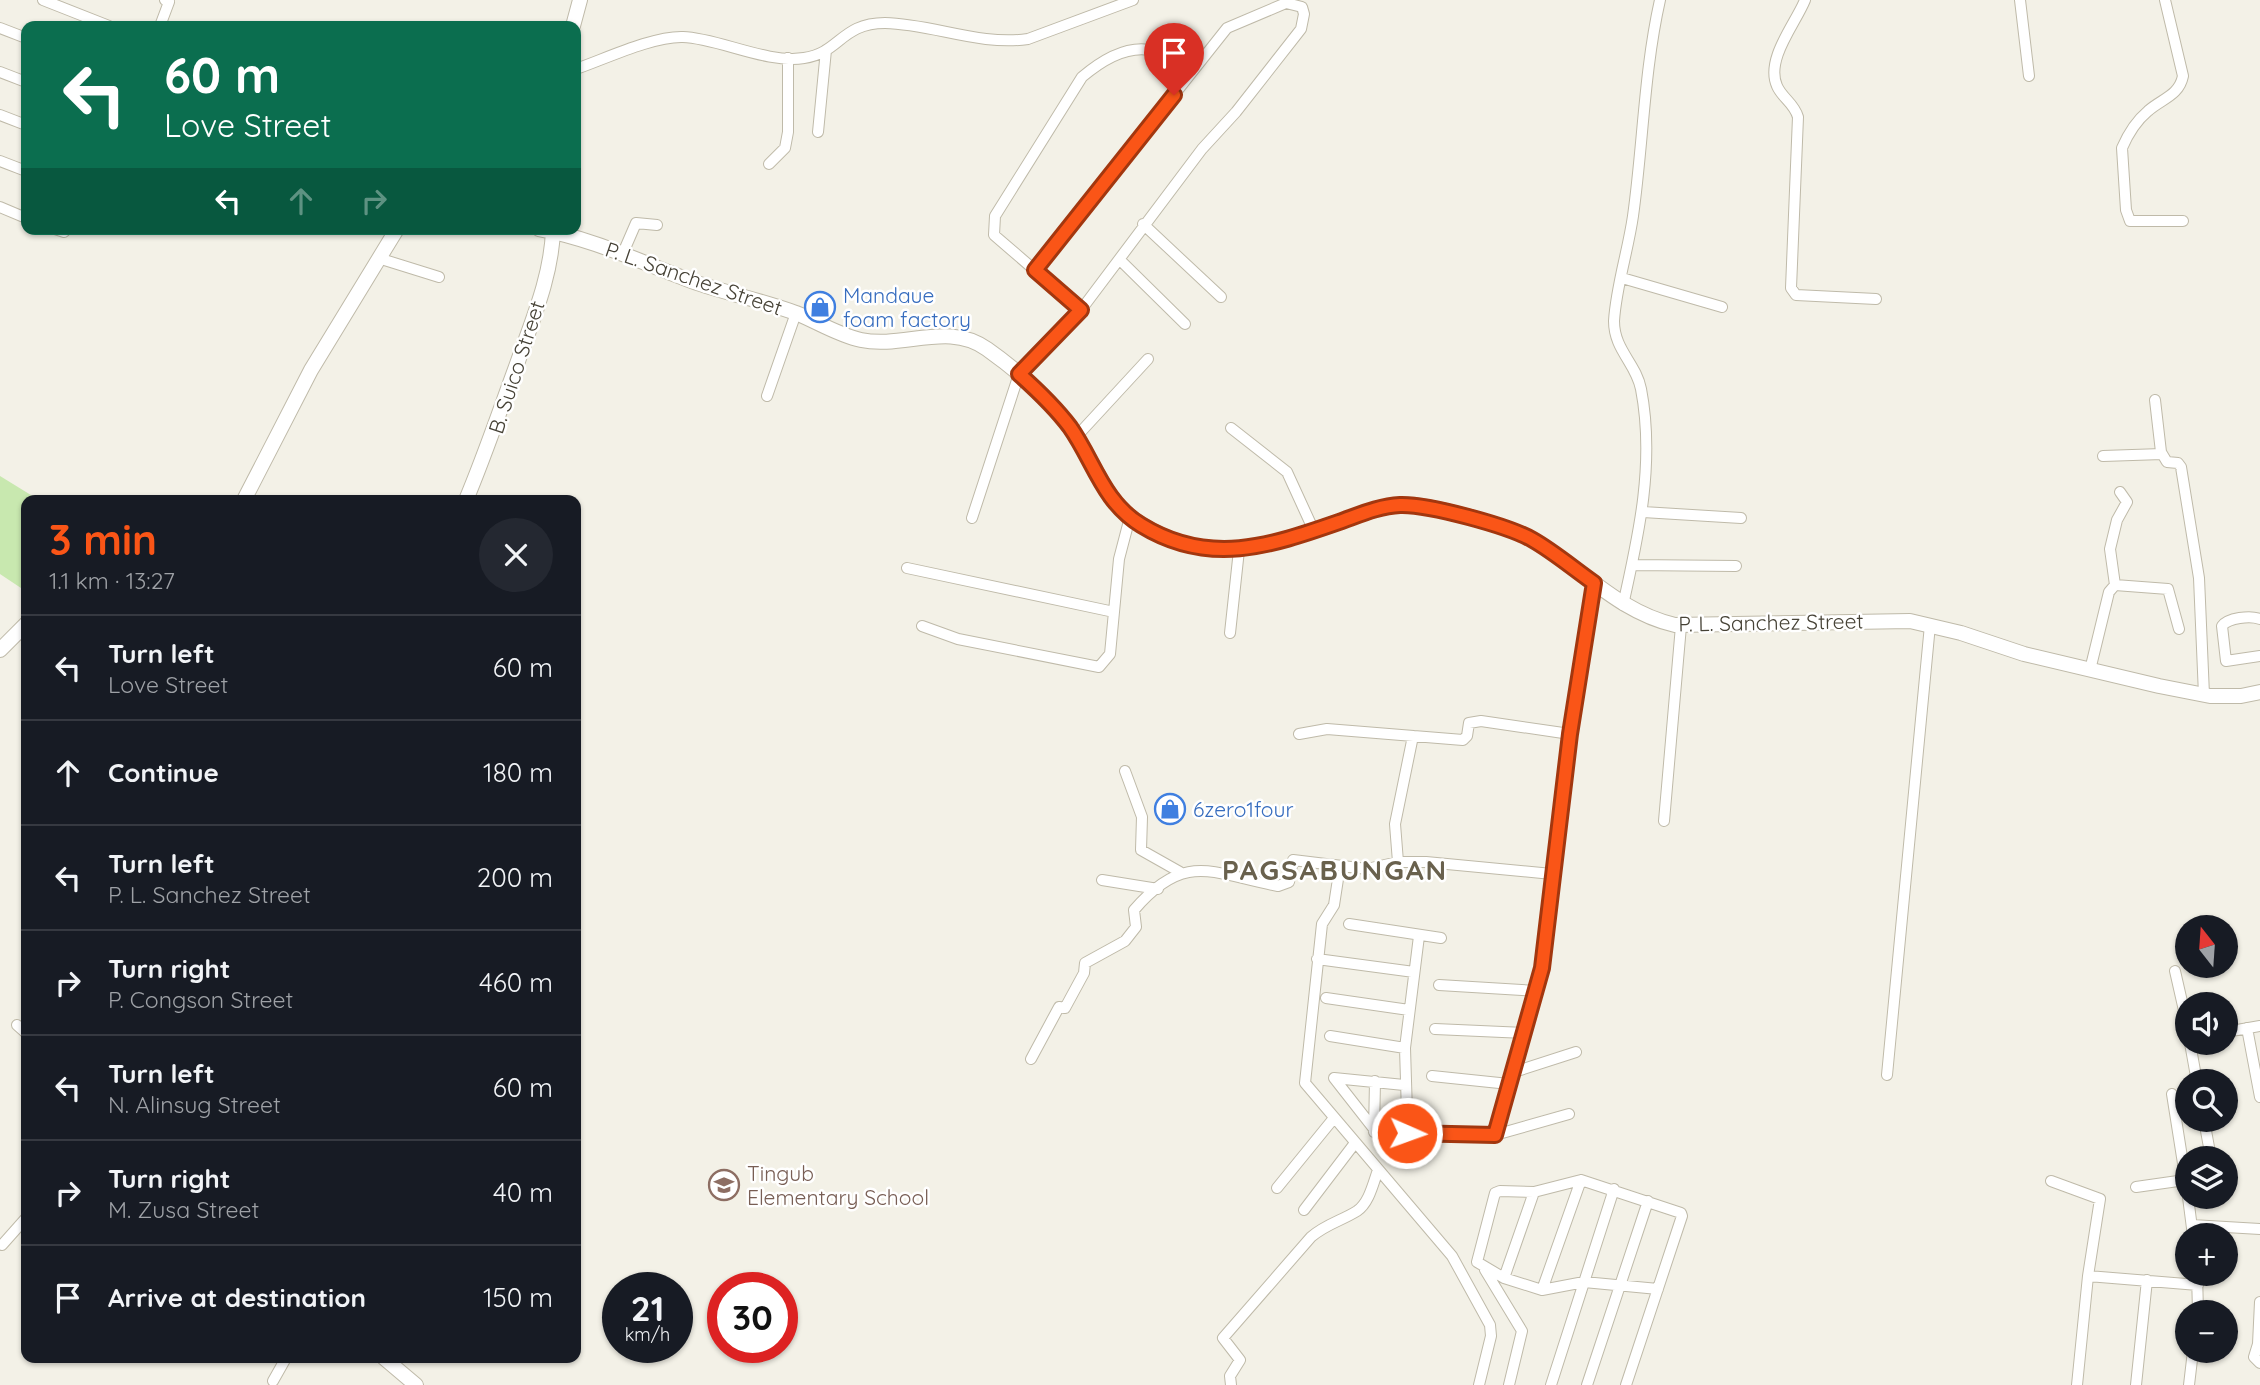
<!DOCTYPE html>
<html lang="en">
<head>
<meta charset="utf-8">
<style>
  :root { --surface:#171b24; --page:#242831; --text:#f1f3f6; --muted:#9ea1a6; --line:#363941; --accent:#fa5517 }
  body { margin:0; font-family:Quicksand,sans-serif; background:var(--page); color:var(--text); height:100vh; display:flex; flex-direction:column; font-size:26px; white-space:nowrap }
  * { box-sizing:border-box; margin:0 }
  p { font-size:23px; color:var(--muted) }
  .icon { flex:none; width:38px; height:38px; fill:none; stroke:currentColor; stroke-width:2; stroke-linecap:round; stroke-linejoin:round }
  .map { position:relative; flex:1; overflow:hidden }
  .sheet { position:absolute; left:21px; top:495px; width:560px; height:868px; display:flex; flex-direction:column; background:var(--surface); border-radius:14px; box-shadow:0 2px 5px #0004 }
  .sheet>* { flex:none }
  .hud { position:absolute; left:21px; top:21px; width:560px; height:214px; border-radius:14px; box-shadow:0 2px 5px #0004; background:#0b6e4f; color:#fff; overflow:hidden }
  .needle { width:46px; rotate:343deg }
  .buttons { position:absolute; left:2175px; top:915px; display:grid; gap:14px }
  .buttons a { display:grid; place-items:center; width:63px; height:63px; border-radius:50%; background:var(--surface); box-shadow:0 2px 5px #0004; font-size:35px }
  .speed { position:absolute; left:602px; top:1272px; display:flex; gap:14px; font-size:35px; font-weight:700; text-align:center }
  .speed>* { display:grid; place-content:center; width:91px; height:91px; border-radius:50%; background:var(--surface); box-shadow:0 2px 5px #0004; line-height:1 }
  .speed small { font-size:18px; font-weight:400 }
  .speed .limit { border:10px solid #d22; background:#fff; color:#111 }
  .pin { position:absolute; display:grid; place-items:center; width:60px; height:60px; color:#fff; margin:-72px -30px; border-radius:50% 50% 50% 0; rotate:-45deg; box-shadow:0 0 7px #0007 }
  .pin .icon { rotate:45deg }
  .me { position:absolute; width:77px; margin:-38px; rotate:92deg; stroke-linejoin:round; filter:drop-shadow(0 0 5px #0008) }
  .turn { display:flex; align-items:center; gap:24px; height:147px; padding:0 28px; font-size:32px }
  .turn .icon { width:91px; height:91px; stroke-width:2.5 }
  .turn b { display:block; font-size:49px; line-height:60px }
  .lanes { display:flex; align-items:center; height:66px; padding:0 28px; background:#0003; justify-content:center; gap:35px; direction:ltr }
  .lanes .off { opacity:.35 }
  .round { display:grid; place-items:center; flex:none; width:74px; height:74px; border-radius:37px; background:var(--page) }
  .head { display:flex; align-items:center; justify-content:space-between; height:119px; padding:0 28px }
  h1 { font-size:42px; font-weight:700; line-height:52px; color:var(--accent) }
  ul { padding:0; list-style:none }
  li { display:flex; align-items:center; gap:21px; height:105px; padding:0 28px; border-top:2px solid var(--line) }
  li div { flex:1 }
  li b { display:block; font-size:26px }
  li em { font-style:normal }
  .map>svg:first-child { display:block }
  .green { fill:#c8e8af }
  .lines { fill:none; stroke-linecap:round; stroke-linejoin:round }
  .minor-casing { stroke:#bfbaa9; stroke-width:12 }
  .tertiary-casing { stroke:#bfbaa9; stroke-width:16 }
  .minor { stroke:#fff; stroke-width:10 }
  .tertiary { stroke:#fff; stroke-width:14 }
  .route-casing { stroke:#a2370f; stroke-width:18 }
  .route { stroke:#fa5517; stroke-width:12 }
  .labels { text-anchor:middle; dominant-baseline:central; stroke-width:5; stroke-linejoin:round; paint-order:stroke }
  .street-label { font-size:21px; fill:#464236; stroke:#fff }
  .shop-label { font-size:21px; fill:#366cbe; stroke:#fff; text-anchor:start }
  .education-label { font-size:21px; fill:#785e54; stroke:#fff; text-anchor:start }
  .district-label { font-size:28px; font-weight:bold; letter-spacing:2px; fill:#69614d; stroke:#fff }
</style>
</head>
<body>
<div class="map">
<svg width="2260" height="1385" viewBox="0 0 2260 1385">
  <rect width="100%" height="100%" fill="#f3f1e7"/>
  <path class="green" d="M0,476L39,500H26V579L21,588L0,574Z"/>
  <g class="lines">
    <g class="minor-casing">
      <path id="minor" d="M43,0L109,26
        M1805,0C1796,23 1765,59 1777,86C1782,98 1794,103 1798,117L1791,288L1796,295L1876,299
        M2020,0L2029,76
        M2165,0L2183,76C2179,96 2161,99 2148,111C2136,121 2128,134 2122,148L2126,210L2130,221H2183
        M160,26L169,2L165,0
        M0,28L26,38
        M576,69C605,59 653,36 683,37C718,38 767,64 804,58C840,53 841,23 885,23C933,24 979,46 1028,39L1133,0
        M0,72L26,82
        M0,115L26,125
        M818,132L826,50
        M0,161L26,171
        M769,164L785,148L788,132V58
        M0,207L26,218
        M1143,224L1221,297
        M55,229L64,232L67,229
        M623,253L636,223L657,225
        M378,258L439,277
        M1120,260L1185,324
        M1622,278L1722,307
        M1081,310L994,235L995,216L1082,77C1102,60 1130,42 1158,52C1168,56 1178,71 1186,79
        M767,396L796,313
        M2155,400L2161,452L2167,462L2178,463L2181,467L2199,578L2204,695
        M1231,428L1287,472L1314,531
        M1076,437L1148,359
        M2103,456L2162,454
        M1643,512L1741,518
        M972,518L1019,374L1081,310L1202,149L1236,112L1301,29L1304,14L1302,7L1286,3L1227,28L1035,270
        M1632,565L1736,566
        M907,568L1114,612
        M2115,585L2110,549L2117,520L2127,502L2120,492
        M1623,605C1639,534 1655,462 1641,389C1636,363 1614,350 1614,321C1616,287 1628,251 1633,216C1643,145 1644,71 1660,0
        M2260,619C2250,615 2228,618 2222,626L2226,661L2260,656
        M922,626L958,639L1099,667L1110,654L1119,559L1130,517
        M1230,633L1239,550
        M2090,670L2109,592L2115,585L2168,589L2179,629
        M1299,734L1327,729L1463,740L1467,736L1469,723L1481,721L1570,734
        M1125,771L1142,817L1141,850L1180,872
        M1664,821L1681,626
        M1398,862L1395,824L1413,736
        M1340,866L1334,905L1322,924L1305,1083L1452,1256L1490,1325L1491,1336L1479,1385
        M1102,880L1158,889
        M1349,924L1441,938
        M1317,959L1414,972
        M2175,971L2188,1028
        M1439,985L1538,991
        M1326,998L1409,1010
        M17,1025L26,1033
        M2247,1028L2260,1097
        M1435,1029L1525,1033
        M2226,1032L2260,1026
        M1330,1036L1405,1048
        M2190,1043L2197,1082
        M1031,1059L1059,1007L1065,1008L1084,973L1085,963L1125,941L1136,927L1134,910C1185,850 1213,874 1278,886L1289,882L1293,860L1367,869L1398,862H1426L1552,874
        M1514,1072L1576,1052
        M1887,1075L1930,625
        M1432,1076L1509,1084
        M1404,1085L1334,1078L1381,1138L1408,1146L1405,1048L1419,936
        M2172,1094L2188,1195
        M2204,1120L2211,1158
        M1374,1132L1375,1081
        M1407,1133L1495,1135L1569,1114
        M1495,1135L1542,968L1570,734L1594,583
        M2051,1181L2100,1199L2088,1276L2077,1385
        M2136,1187L2185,1180
        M1277,1188L1334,1118
        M2188,1197L2193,1236
        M1304,1210L1355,1143
        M2192,1225L2260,1229
        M2,1245L26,1218
        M1485,1270L1522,1331L1509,1385
        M2197,1274L2198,1312
        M2088,1276L2198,1285
        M1504,1278L1534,1192
        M1542,1290L1581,1180
        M2260,1302L2258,1344L2254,1357L2260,1363
        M273,1381L286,1358
        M1231,1385L1230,1376L1240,1360L1223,1338L1311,1237C1326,1224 1341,1221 1357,1211C1369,1203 1373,1184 1378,1170
        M1551,1385L1614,1189
        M1587,1385L1648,1201
        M1626,1385L1682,1216L1681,1213L1581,1180L1534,1192L1500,1191L1495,1193L1477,1262L1504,1278L1542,1290L1584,1282L1658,1289
        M2136,1385L2147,1280
        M2189,1385L2193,1351"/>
    </g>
    <g class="tertiary-casing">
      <path id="tertiary" d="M573,26L580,0
        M539,229C595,239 644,264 697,283C730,294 763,301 796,313C818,322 838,335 861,340C903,349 949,321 987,349C1018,371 1049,397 1071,429C1106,478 1101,509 1166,537C1228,564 1287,540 1347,519C1369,512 1391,502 1415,505C1444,509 1509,526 1533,540C1582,568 1618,612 1675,625L1910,621L1961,633L2024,654L2159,686L2210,696H2241L2260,692
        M244,500L311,370L397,229
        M466,500C485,455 500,410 517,364C532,321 552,275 553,229
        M0,650L26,624
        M384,1358L416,1385"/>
    </g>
    <use href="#minor" class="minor"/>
    <use href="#tertiary" class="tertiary"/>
  </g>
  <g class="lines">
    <g class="route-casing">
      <path id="route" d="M1174,95L1035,270L1081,310L1019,374C1037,390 1055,407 1070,427C1094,461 1103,502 1141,525C1209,567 1270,546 1339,522C1359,515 1379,506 1400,505C1428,504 1509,526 1533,540C1554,552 1574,569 1594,583L1570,734L1542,968L1495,1135L1407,1133"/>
    </g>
    <use href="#route" class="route"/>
  </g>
  <defs>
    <g id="shop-ring" transform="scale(1.575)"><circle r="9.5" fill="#fff" stroke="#3f7fe0" stroke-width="1.5"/><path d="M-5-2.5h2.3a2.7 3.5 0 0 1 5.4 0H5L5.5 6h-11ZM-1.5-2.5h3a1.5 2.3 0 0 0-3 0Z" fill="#3f7fe0"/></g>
    <g id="school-ring" transform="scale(1.575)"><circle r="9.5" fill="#fff" stroke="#8d6e63" stroke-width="1.5"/><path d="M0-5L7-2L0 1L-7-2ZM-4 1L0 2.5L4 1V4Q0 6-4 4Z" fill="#8d6e63"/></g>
  </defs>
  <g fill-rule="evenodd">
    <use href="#shop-ring" x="820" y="307"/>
    <use href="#shop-ring" x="1170" y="809"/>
    <use href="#school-ring" x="724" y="1185"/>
  </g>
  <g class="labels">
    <g class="street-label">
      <text transform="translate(694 278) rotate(19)">P. L. Sanchez Street</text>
      <text transform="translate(516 367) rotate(-72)">B. Suico Street</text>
      <text transform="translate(1771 622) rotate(-1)">P. L. Sanchez Street</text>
    </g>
    <g class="shop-label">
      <text x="843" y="295">Mandaue<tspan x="843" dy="24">foam factory</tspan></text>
      <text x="1193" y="809">6zero1four</text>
    </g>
    <g class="education-label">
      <text x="747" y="1173">Tingub<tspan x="747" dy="24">Elementary School</tspan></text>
    </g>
    <g class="district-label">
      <text x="1335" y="869">PAGSABUNGAN</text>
    </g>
  </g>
</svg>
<div class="buttons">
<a><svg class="needle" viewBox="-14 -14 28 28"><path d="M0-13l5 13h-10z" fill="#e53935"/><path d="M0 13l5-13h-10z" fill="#9ea1a6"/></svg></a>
<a><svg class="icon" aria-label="sound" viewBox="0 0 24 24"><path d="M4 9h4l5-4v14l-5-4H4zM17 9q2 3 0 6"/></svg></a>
<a><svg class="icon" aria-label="search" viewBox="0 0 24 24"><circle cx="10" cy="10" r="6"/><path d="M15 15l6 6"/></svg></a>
<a><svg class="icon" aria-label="layers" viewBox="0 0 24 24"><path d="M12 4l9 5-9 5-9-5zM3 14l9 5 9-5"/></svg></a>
<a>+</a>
<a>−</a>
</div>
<div class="speed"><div>21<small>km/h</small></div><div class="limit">30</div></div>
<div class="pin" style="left:1174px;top:95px;background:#d93025"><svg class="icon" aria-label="arrive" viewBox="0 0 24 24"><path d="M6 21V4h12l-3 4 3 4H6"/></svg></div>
<svg class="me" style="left:1407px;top:1133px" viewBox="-20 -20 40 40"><circle r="17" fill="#fa5517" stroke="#fff" stroke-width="3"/><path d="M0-11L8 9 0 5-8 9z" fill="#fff"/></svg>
<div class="hud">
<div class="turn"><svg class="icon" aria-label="left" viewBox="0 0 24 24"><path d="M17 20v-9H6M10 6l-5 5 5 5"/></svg><div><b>60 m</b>Love Street</div></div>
<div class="lanes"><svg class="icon" aria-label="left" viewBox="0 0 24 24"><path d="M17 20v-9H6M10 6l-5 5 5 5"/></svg><svg class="icon off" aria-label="ahead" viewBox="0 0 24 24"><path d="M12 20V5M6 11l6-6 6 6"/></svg><svg class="icon off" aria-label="right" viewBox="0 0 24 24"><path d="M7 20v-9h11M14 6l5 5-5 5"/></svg></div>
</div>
<section class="sheet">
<div class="head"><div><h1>3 min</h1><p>1.1 km · 13:27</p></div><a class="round"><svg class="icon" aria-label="close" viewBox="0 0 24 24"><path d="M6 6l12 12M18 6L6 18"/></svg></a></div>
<ul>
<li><svg class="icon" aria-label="left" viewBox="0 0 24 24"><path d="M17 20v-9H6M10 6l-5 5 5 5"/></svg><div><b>Turn left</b><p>Love Street</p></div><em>60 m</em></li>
<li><svg class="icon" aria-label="ahead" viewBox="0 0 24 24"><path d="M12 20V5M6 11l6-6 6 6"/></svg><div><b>Continue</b></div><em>180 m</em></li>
<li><svg class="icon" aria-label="left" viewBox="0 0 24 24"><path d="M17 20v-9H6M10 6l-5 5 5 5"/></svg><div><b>Turn left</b><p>P. L. Sanchez Street</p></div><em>200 m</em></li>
<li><svg class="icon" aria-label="right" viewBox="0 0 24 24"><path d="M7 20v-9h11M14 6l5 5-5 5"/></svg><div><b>Turn right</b><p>P. Congson Street</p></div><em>460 m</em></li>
<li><svg class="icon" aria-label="left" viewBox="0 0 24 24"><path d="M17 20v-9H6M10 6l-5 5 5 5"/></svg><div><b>Turn left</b><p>N. Alinsug Street</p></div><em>60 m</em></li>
<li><svg class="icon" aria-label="right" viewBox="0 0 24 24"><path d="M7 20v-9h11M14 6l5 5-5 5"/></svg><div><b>Turn right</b><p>M. Zusa Street</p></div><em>40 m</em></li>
<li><svg class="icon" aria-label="arrive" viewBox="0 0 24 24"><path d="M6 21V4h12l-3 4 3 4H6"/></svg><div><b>Arrive at destination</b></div><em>150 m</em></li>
</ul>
</section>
</div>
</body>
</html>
